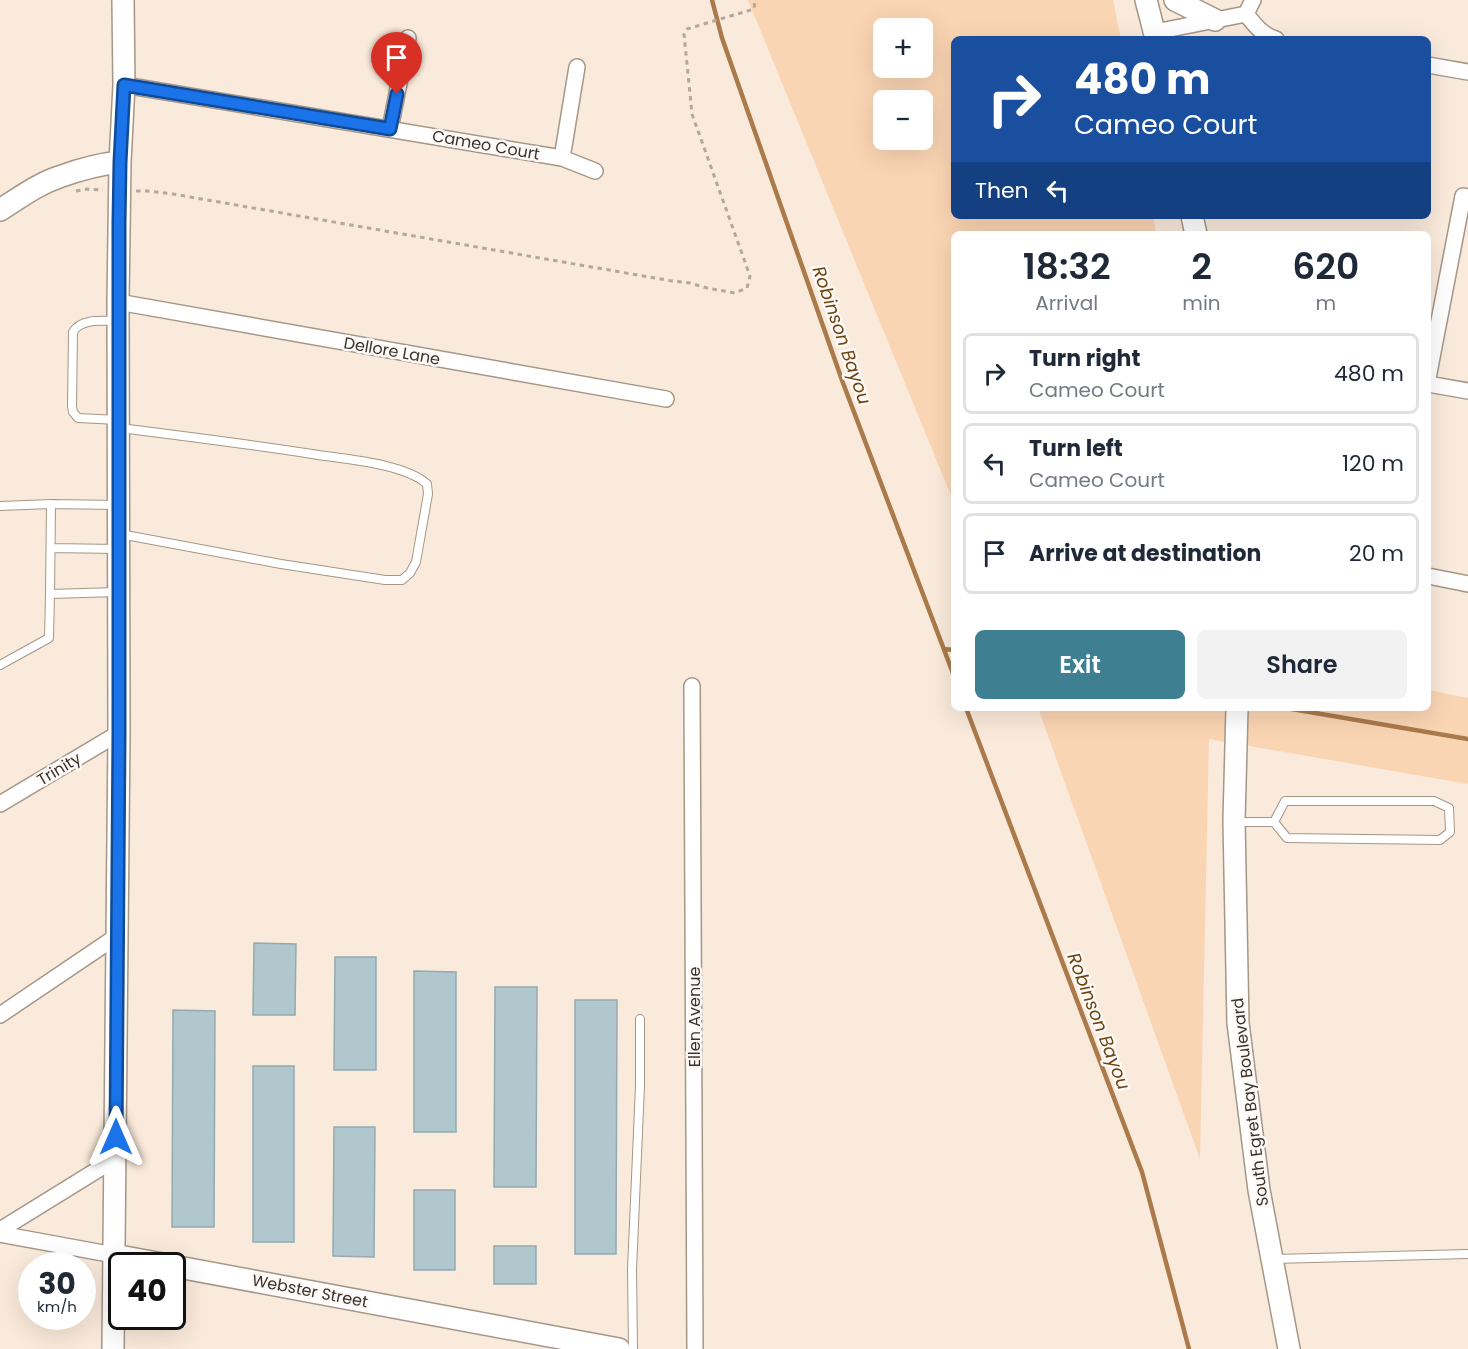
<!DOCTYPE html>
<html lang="en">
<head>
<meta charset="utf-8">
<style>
  :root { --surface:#fff; --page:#f2f2f3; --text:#1f2937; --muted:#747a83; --line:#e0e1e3; --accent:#3e7f92 }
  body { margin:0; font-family:Poppins,sans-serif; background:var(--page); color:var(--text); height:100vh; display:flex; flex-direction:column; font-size:22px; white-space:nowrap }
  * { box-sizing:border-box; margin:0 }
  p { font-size:20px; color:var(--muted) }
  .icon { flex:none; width:33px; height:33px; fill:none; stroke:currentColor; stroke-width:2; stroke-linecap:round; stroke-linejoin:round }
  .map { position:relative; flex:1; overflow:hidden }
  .panel { position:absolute; left:951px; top:231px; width:480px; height:480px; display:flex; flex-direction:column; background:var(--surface); border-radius:9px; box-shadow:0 6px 24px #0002 }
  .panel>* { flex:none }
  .guide { position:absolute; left:951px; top:36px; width:480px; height:183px; border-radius:9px; box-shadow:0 6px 24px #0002; background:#1a4fa0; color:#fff; overflow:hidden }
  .tools { position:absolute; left:873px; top:18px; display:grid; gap:12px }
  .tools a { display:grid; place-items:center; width:60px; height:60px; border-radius:9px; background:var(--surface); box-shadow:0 6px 24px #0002; font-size:30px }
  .speed { position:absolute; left:18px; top:1252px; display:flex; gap:12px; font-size:30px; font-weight:700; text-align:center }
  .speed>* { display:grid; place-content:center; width:78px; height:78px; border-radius:50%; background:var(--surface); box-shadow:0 6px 24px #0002; line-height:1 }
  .speed small { font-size:15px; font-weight:400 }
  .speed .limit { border:3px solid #111; border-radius:9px; background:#fff; color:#111 }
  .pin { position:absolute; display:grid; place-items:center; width:51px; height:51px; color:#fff; margin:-62px -26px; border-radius:50% 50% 50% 0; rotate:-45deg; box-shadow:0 0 6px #0007 }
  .pin .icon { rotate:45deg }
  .me { position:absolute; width:66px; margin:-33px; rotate:0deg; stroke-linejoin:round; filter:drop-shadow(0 0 4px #0008) }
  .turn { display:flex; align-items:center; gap:21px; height:126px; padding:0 24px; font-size:27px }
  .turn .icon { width:78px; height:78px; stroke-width:2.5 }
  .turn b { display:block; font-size:42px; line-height:51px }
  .then { display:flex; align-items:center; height:57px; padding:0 24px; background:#0003; gap:12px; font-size:22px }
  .eta { display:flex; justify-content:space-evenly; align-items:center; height:102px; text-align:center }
  .eta b { font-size:36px; font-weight:600; line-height:42px }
  .action { display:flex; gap:12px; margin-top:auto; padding:12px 24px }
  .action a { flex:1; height:69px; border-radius:9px; background:var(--accent); color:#fff; font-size:24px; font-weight:600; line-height:69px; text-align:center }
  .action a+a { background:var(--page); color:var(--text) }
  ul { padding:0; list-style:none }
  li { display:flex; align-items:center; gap:18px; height:81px; margin:0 12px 9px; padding:0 12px; border:3px solid var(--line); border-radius:9px }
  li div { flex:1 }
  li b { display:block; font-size:22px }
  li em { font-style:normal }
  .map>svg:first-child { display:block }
  .green { fill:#fad5b3; fill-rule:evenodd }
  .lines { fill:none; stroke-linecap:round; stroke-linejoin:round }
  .stream { stroke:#aa7a4a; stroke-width:4.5 }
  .building { fill:#b0c7ce; stroke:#94aab1; stroke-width:1.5 }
  .lane-casing { stroke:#a59688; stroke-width:10 }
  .street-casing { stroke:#a59688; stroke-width:18 }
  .secondary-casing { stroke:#a59688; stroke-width:24 }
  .path { stroke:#b4a79b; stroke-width:3; stroke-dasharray:4.5 4.5; stroke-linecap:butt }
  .lane { stroke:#fff; stroke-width:8 }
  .street { stroke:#fff; stroke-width:15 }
  .secondary { stroke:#fff; stroke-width:21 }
  .route-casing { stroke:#114b97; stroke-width:15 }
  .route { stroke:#1a73e8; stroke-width:10 }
  .labels { text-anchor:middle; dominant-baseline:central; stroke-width:5; stroke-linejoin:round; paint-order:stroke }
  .street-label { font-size:16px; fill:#39322c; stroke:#fdf9f6 }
  .water-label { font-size:18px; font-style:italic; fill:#6e4310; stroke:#fdf9f6 }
</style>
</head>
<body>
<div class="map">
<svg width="1468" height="1349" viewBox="0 0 1468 1349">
  <rect width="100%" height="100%" fill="#faeadb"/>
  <path class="green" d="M748,0H1113L1121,39H954V216H1153L1156,234H954V503ZM884,28H922V68H884ZM884,100H922V140H884Z
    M1428,690L1468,698V784L1209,739L1200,1159L1038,708H1428Z"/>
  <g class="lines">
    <path class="stream" d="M712,0L722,38L843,383L954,676
      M944,649L954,650
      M966,708L1142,1172L1189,1349
      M1286,708L1468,739"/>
  </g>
  <path class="building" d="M254,943L296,944L295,1015H253Z
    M335,957H376V1070H334Z
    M414,971L456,972V1132H414Z
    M495,987H537L536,1187H494Z
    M575,1000H617L616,1254H575Z
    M173,1010L215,1011L214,1227H172Z
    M253,1066H294V1242H253Z
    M334,1127H375L374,1257L333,1256Z
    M414,1190H455V1270H414Z
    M494,1246H536V1284H494Z"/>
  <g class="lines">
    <g class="lane-casing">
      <path id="lane" d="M117,321C102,321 81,318 73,332L72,406L73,412L78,418L118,420
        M0,506L51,504
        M120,534L281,564L385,580H402L410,573L416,562L428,494L427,484C404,463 343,459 312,454C248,444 184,436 120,428
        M51,548L118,549
        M50,594L51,504L118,505
        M0,665L49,638L50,594L117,592
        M1236,822H1274L1287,838L1440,840L1450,832L1449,808L1434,801H1285L1274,822
        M1274,1259L1468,1254
        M633,1349L632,1269L640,1086V1019"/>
    </g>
    <g class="street-casing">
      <path id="street" d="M1246,14C1254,24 1263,36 1276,39
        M1246,14L1253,0
        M1155,32L1246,14
        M1428,65L1468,72
        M124,85L562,158L595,171
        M390,129L408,38
        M562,158L577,67
        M118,302L666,399
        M1428,378L1463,196L1468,197
        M1428,384L1468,391
        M1428,576L1468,584
        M692,686L695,1349
        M0,804L119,733
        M0,1015L117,936
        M0,1230L115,1159
        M0,1234L114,1255"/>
    </g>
    <g class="secondary-casing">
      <path id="secondary" d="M1146,0L1156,39
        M1175,0L1215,20
        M0,210C19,198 38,184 59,177C78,170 100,164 120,162
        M1192,216L1196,234
        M1237,708L1234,821L1238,1023L1259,1190L1289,1349
        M114,1255L619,1349
        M113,1349L119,733L118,302L120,162L124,85L123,0"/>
    </g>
    <path class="path" d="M76,191L87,189L103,190
      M136,191H147L173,194L672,281L690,283L707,288L735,293L747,288L750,276L692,114L684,34L687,29L754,9L755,0"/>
    <use href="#lane" class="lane"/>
    <use href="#street" class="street"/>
    <use href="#secondary" class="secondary"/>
  </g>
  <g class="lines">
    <g class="route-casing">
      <path id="route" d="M116,1137L119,733V222L120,162L124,85L390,129L397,94"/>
    </g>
    <use href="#route" class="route"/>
  </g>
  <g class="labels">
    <g class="street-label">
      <text transform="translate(486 145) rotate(10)">Cameo Court</text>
      <text transform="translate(392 351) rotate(10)">Dellore Lane</text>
      <text transform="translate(59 769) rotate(-31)">Trinity</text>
      <text transform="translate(694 1017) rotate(-90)">Ellen Avenue</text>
      <text transform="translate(1250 1102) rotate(-97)">South Egret Bay Boulevard</text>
      <text transform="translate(310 1291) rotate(11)">Webster Street</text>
    </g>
    <g class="water-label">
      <text transform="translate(842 335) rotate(71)">Robinson Bayou</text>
      <text transform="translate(1099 1021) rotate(69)">Robinson Bayou</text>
    </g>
  </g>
</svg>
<div class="tools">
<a>+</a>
<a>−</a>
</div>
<div class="speed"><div>30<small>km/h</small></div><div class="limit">40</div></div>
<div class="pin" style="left:397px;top:94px;background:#d93025"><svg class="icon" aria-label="arrive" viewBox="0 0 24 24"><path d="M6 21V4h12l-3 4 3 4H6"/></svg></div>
<svg class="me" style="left:116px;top:1137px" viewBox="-20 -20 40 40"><path d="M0-17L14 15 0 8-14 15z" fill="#1a73e8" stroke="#fff" stroke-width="4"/></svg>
<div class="guide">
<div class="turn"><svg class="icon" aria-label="right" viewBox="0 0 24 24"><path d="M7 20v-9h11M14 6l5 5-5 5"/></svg><div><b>480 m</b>Cameo Court</div></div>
<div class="then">Then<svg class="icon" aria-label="left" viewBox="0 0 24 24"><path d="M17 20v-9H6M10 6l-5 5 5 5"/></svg></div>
</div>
<section class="panel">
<div class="eta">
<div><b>18:32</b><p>Arrival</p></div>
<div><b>2</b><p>min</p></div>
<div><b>620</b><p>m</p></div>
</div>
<ul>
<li><svg class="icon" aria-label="right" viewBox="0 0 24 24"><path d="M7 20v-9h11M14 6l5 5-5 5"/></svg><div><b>Turn right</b><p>Cameo Court</p></div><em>480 m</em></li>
<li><svg class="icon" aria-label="left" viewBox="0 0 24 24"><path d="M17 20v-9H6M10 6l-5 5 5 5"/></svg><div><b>Turn left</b><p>Cameo Court</p></div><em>120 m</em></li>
<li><svg class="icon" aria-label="arrive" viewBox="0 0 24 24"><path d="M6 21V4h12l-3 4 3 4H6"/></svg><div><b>Arrive at destination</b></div><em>20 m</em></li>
</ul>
<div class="action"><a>Exit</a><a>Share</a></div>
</section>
</div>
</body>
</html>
